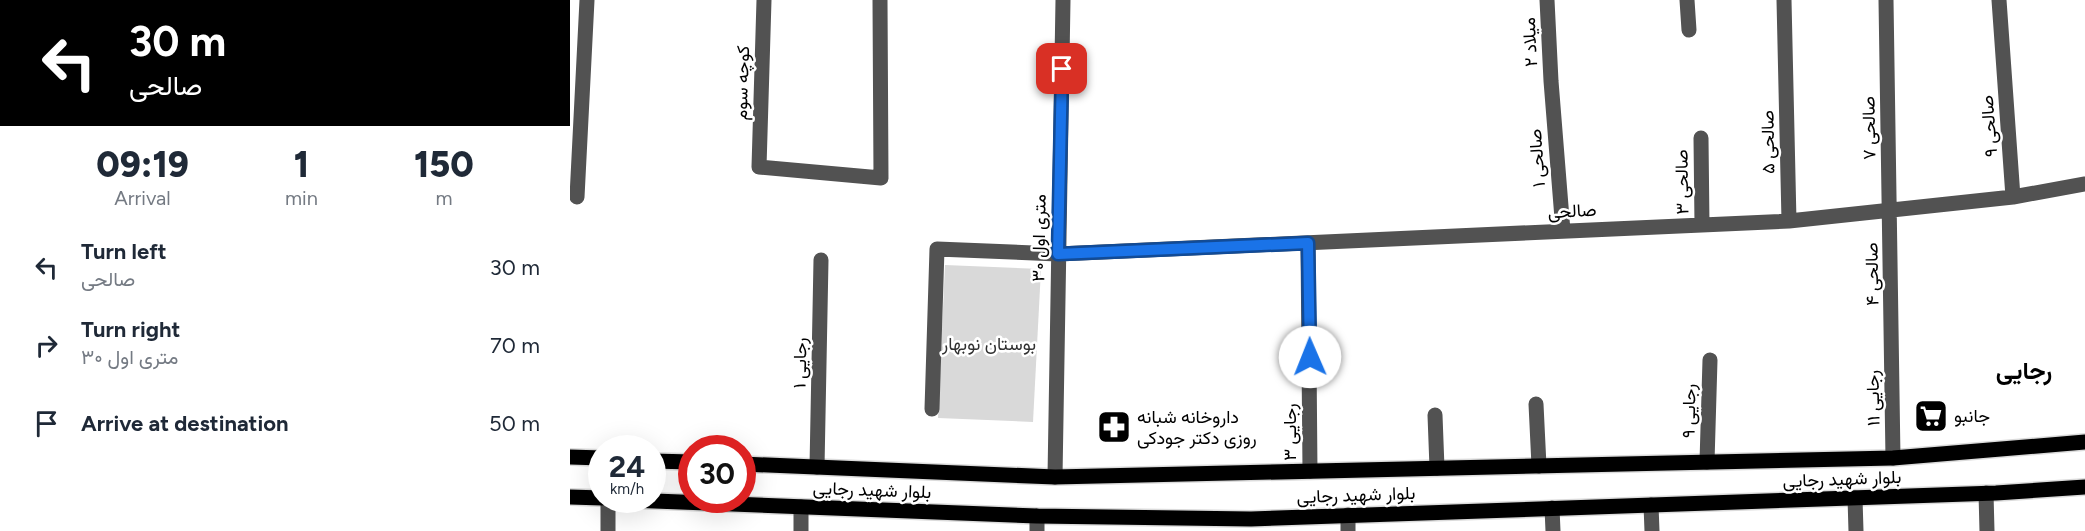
<!DOCTYPE html>
<html lang="en">
<head>
<meta charset="utf-8">
<style>
  :root { --surface:#fff; --page:#f6f6f7; --text:#1f2937; --muted:#747a83 }
  body { margin:0; font-family:Figtree,Vazirmatn,sans-serif; background:var(--page); color:var(--text); height:100vh; display:flex; flex-direction:column; font-size:22px; white-space:nowrap }
  * { box-sizing:border-box; margin:0 }
  p { font-size:20px; color:var(--muted) }
  .icon { flex:none; width:33px; height:33px; fill:none; stroke:currentColor; stroke-width:2; stroke-linecap:round; stroke-linejoin:round }
  .map { position:relative; flex:1; overflow:hidden }
  .details { display:flex; flex-direction:column; background:var(--surface); width:570px }
  .details>* { flex:none }
  .top-card { background:#000; color:#fff; overflow:hidden }
  .speed { position:absolute; left:18px; top:435px; display:flex; gap:12px; font-size:30px; font-weight:700; text-align:center }
  .speed>* { display:grid; place-content:center; width:78px; height:78px; border-radius:50%; background:var(--surface); box-shadow:0 6px 24px #0002; line-height:1 }
  .speed small { font-size:15px; font-weight:400 }
  .speed .limit { border:9px solid #d22; background:#fff; color:#111 }
  .pin { position:absolute; display:grid; place-items:center; width:51px; height:51px; color:#fff; margin:-26px; border-radius:12px; box-shadow:0 3px 9px #0006 }
  .me { position:absolute; width:66px; margin:-33px; rotate:359deg; stroke-linejoin:round; filter:drop-shadow(0 0 4px #0008) }
  .turn { display:flex; align-items:center; gap:21px; height:126px; padding:0 30px; font-size:27px }
  .turn .icon { width:78px; height:78px; stroke-width:2.5 }
  .turn b { display:block; font-size:42px; line-height:51px }
  .eta { display:flex; justify-content:space-evenly; align-items:center; height:102px; text-align:center }
  .eta b { font-size:36px; font-weight:800; line-height:42px }
  ul { padding:0; list-style:none }
  li { display:flex; align-items:center; gap:18px; height:78px; padding:0 30px }
  li div { flex:1 }
  li b { display:block; font-size:22px }
  li em { font-style:normal }
  main { display:flex; flex:1; min-height:0 }
  .map>svg:first-child { display:block }
  .green { fill:#d9d9d9 }
  .lines { fill:none; stroke-linecap:round; stroke-linejoin:round }
  .major-casing { stroke:#dbdbdb; stroke-width:18 }
  .minor { stroke:#525252; stroke-width:15 }
  .major { stroke:#000; stroke-width:15 }
  .route-casing { stroke:#114b97; stroke-width:15 }
  .route { stroke:#1a73e8; stroke-width:10 }
  .labels { text-anchor:middle; dominant-baseline:central; stroke-width:5; stroke-linejoin:round; paint-order:stroke }
  .street-label { font-size:18px; fill:#000; stroke:#fff }
  .park-label { font-size:18px; fill:#303030; stroke:#fff }
  .poi-label { font-size:18px; fill:#000; stroke:#fff; text-anchor:start }
  .district-label { font-size:24px; font-weight:bold; fill:#000; stroke:#fff }
</style>
</head>
<body>
<main>
<section class="details">
<div class="top-card">
<div class="turn"><svg class="icon" aria-label="left" viewBox="0 0 24 24"><path d="M17 20v-9H6M10 6l-5 5 5 5"/></svg><div><b>30 m</b>صالحی</div></div>
</div>
<div class="eta">
<div><b>09:19</b><p>Arrival</p></div>
<div><b>1</b><p>min</p></div>
<div><b>150</b><p>m</p></div>
</div>
<ul>
<li><svg class="icon" aria-label="left" viewBox="0 0 24 24"><path d="M17 20v-9H6M10 6l-5 5 5 5"/></svg><div><b>Turn left</b><p>صالحی</p></div><em>30 m</em></li>
<li><svg class="icon" aria-label="right" viewBox="0 0 24 24"><path d="M7 20v-9h11M14 6l5 5-5 5"/></svg><div><b>Turn right</b><p>۳۰ متری اول</p></div><em>70 m</em></li>
<li><svg class="icon" aria-label="arrive" viewBox="0 0 24 24"><path d="M6 21V4h12l-3 4 3 4H6"/></svg><div><b>Arrive at destination</b></div><em>50 m</em></li>
</ul>
</section>
<div class="map">
<svg width="1515" height="531" viewBox="0 0 1515 531">
  <rect width="100%" height="100%" fill="#fff"/>
  <path class="green" d="M375,265L471,269L463,422L368,418Z"/>
  <g class="lines">
    <g class="major-casing">
      <path id="major" d="M0,457L32,458
        M82,461L122,462
        M172,464L485,477L1323,458L1515,442
        M0,497L32,498
        M59,500L467,516L681,519L1426,493L1515,487"/>
    </g>
    <path class="minor" d="M194,0L189,167L311,178L310,0
      M977,0L981,81L993,231
      M1117,0L1119,30
      M1214,0L1219,221
      M1316,0L1323,458
      M1429,0L1443,197
      M1131,138L1132,225
      M7,197L17,0
      M738,243L740,471
      M966,404L969,466
      M362,409L367,249L488,254L1219,221L1443,197L1515,184
      M865,415L867,468
      M1137,462L1140,360
      M247,467L251,260
      M485,477L493,0
      M1416,493L1417,531
      M1285,498L1286,531
      M1081,505L1082,531
      M231,507V531
      M982,508L983,531
      M778,515V531
      M38,531V500
      M467,531V516"/>
    <use href="#major" class="major"/>
  </g>
  <g class="lines">
    <g class="route-casing">
      <path id="route" d="M492,69L488,254L738,243L740,357"/>
    </g>
    <use href="#route" class="route"/>
  </g>
  <defs>
    <g id="supermarket-square" transform="scale(1.725)"><rect x="-9" y="-9" width="18" height="18" rx="4" fill="#000" stroke="#fff"/><path d="M-6-5.5h2.5l.6 2H6L4.5 2H-2.5L-4.4-4H-6ZM-1.5 3.2a1.3 1.3 0 1 0 .1 0ZM3 3.2a1.3 1.3 0 1 0 .1 0Z" fill="#fff"/></g>
    <g id="pharmacy-square" transform="scale(1.725)"><rect x="-9" y="-9" width="18" height="18" rx="4" fill="#000" stroke="#fff"/><path d="M-2-6h4v4h4v4h-4v4h-4v-4h-4v-4h4Z" fill="#fff"/></g>
  </defs>
  <g fill-rule="evenodd">
    <use href="#supermarket-square" x="1361" y="416"/>
    <use href="#pharmacy-square" x="544" y="427"/>
  </g>
  <g class="labels">
    <g class="street-label">
      <text transform="translate(960 42) rotate(-93)">میلاد ۲</text>
      <text transform="translate(172 83) rotate(-88)">کوچه سوم</text>
      <text transform="translate(1419 126) rotate(-94)">صالحی ۹</text>
      <text transform="translate(1299 128) rotate(-91)">صالحی ۷</text>
      <text transform="translate(1198 142) rotate(-91)">صالحی ۵</text>
      <text transform="translate(967 158) rotate(-94)">صالحی ۱</text>
      <text transform="translate(1112 182) rotate(-91)">صالحی ۳</text>
      <text transform="translate(1002 211) rotate(-3)">صالحی</text>
      <text transform="translate(469 238) rotate(-89)">۳۰ متری اول</text>
      <text transform="translate(1302 274) rotate(-91)">صالحی ۴</text>
      <text transform="translate(230 363) rotate(-89)">رجایی ۱</text>
      <text transform="translate(1303 398) rotate(-91)">رجایی ۱۱</text>
      <text transform="translate(1119 411) rotate(-89)">رجایی ۹</text>
      <text transform="translate(720 432) rotate(-90)">رجایی ۳</text>
      <text transform="translate(1272 479) rotate(-2)">بلوار شهید رجایی</text>
      <text transform="translate(302 490) rotate(2)">بلوار شهید رجایی</text>
      <text transform="translate(786 495) rotate(-2)">بلوار شهید رجایی</text>
    </g>
    <g class="park-label">
      <text x="419" y="344">بوستان نوبهار</text>
    </g>
    <g class="poi-label">
      <text x="1384" y="416">جانبو</text>
      <text x="567" y="417">داروخانه شبانه<tspan x="567" dy="21">روزی دکتر جودکی</tspan></text>
    </g>
    <g class="district-label">
      <text x="1454" y="370">رجایی</text>
    </g>
  </g>
</svg>
<div class="speed"><div>24<small>km/h</small></div><div class="limit">30</div></div>
<div class="pin" style="left:492px;top:69px;background:#d93025"><svg class="icon" aria-label="arrive" viewBox="0 0 24 24"><path d="M6 21V4h12l-3 4 3 4H6"/></svg></div>
<svg class="me" style="left:740px;top:357px" viewBox="-20 -20 40 40"><circle r="19" fill="#fff"/><path d="M0-13L10 11 0 6-10 11z" fill="#1a73e8"/></svg>
</div>
</main>
</body>
</html>
